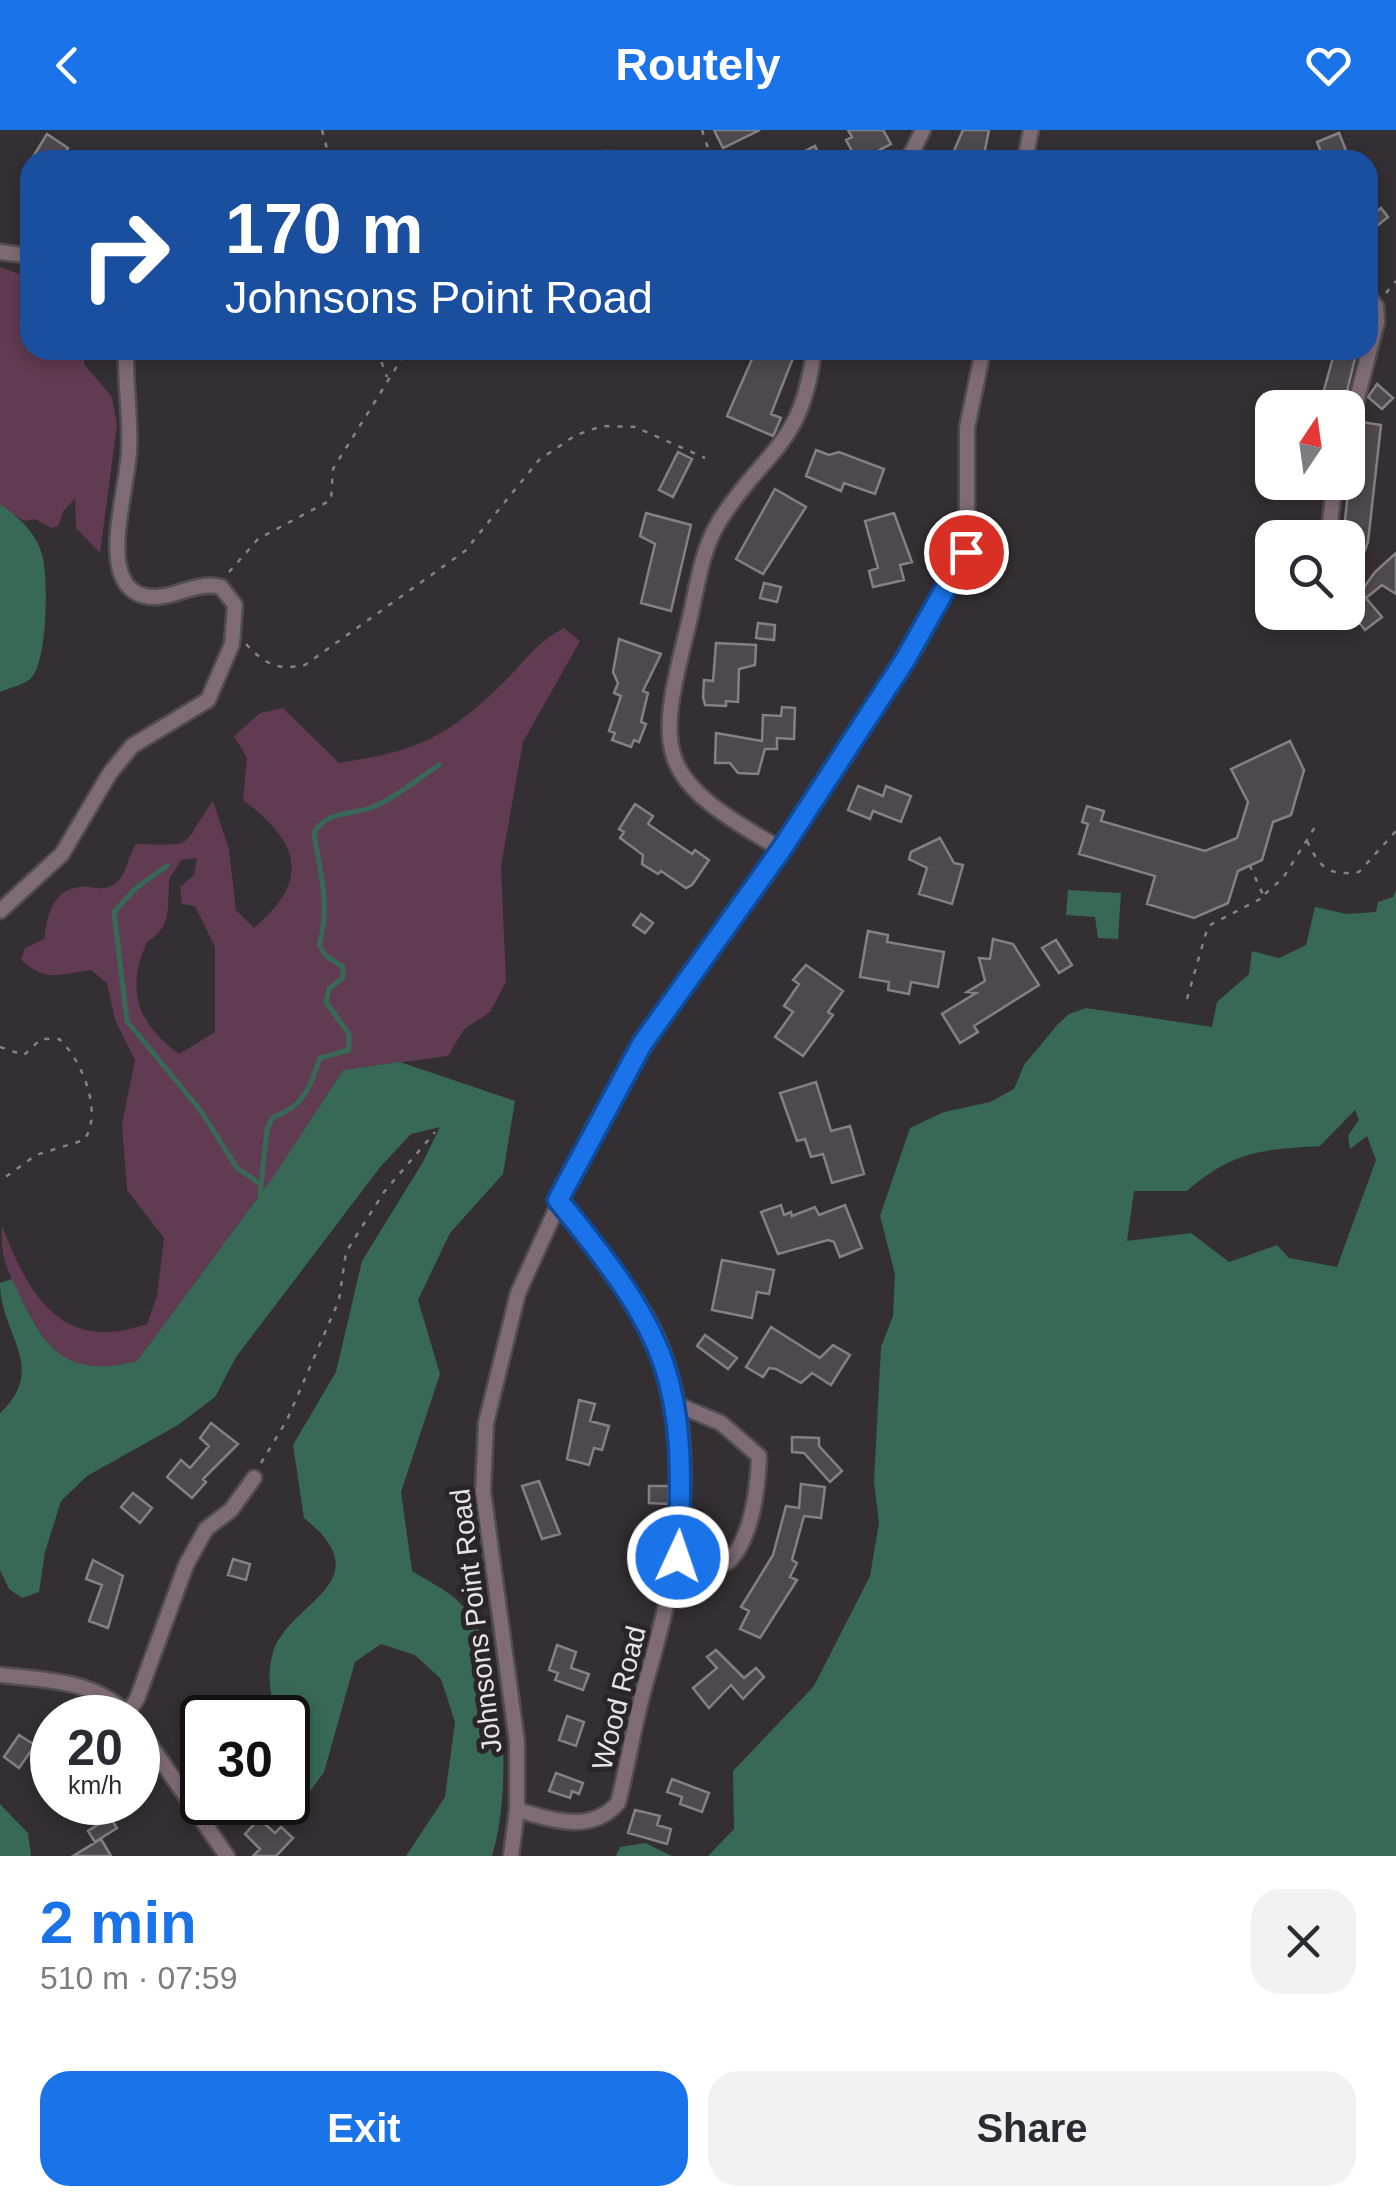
<!DOCTYPE html>
<html lang="en">
<head>
<meta charset="utf-8">
<style>
  :root { --surface:#fff; --page:#f2f2f3; --text:#2b2b33; --muted:#7c7c81; --accent:#1a73e8 }
  body { margin:0; font-family:Arial,sans-serif; background:var(--page); color:var(--text); height:100vh; display:flex; flex-direction:column; font-size:38px; white-space:nowrap }
  * { box-sizing:border-box; margin:0 }
  p { font-size:32px; color:var(--muted) }
  .icon { flex:none; width:55px; height:55px; fill:none; stroke:currentColor; stroke-width:2; stroke-linecap:round; stroke-linejoin:round }
  .map { position:relative; height:1726px; overflow:hidden }
  .panel { display:flex; flex-direction:column; background:var(--surface); flex:1 }
  .panel>* { flex:none }
  .hud { position:absolute; left:20px; top:20px; width:1358px; height:210px; border-radius:30px; box-shadow:0 5px 15px #0003; background:#1a4fa0; color:#fff; overflow:hidden }
  .needle { width:65px; rotate:13deg }
  .controls { position:absolute; left:1255px; top:260px; display:grid; gap:20px }
  .controls a { display:grid; place-items:center; width:110px; height:110px; border-radius:20px; background:var(--surface); box-shadow:0 5px 15px #0003; font-size:50px }
  .speed { position:absolute; left:30px; top:1565px; display:flex; gap:20px; font-size:50px; font-weight:700; text-align:center }
  .speed>* { display:grid; place-content:center; width:130px; height:130px; border-radius:50%; background:var(--surface); box-shadow:0 5px 15px #0003; line-height:1 }
  .speed small { font-size:25px; font-weight:400 }
  .speed .limit { border:5px solid #111; border-radius:15px; background:#fff; color:#111 }
  .pin { position:absolute; display:grid; place-items:center; width:85px; height:85px; color:#fff; margin:-42px; border:5px solid #fff; border-radius:50%; box-shadow:0 2px 10px #0007 }
  .me { position:absolute; width:110px; margin:-55px; rotate:3deg; stroke-linejoin:round; filter:drop-shadow(0 0 8px #0008) }
  .turn { display:flex; align-items:center; gap:35px; height:210px; padding:0 40px; font-size:45px }
  .turn .icon { width:130px; height:130px; stroke-width:2.5 }
  .turn b { display:block; font-size:70px; line-height:85px }
  .round { display:grid; place-items:center; flex:none; width:105px; height:105px; border-radius:30px; background:var(--page) }
  .headline { display:flex; align-items:center; justify-content:space-between; height:170px; padding:0 40px }
  h1 { font-size:60px; font-weight:700; line-height:75px; color:var(--accent) }
  .action { display:flex; gap:20px; margin-top:auto; padding:20px 40px }
  .action a { flex:1; height:115px; border-radius:30px; background:var(--accent); color:#fff; font-size:40px; font-weight:700; line-height:115px; text-align:center }
  .action a+a { background:var(--page); color:var(--text) }
  header { display:flex; justify-content:space-between; align-items:center; height:130px; padding:0 40px; background:var(--accent); color:#fff; font-size:45px; font-weight:700 }
  .map>svg:first-child { display:block }
  .green { fill:#603b51; fill-rule:evenodd }
  .water { fill:#386956; fill-rule:evenodd }
  .lines { fill:none; stroke-linecap:round; stroke-linejoin:round }
  .stream { stroke:#386956; stroke-width:5 }
  .building { fill:#4e494c; stroke:#858083; stroke-width:2.5 }
  .street-casing { stroke:#514c4f; stroke-width:19 }
  .path { stroke:#878385; stroke-width:2.5; stroke-dasharray:5 8; stroke-linecap:butt }
  .street { stroke:#7e6b76; stroke-width:14 }
  .route-casing { stroke:#114b97; stroke-width:25 }
  .route { stroke:#1a73e8; stroke-width:18 }
  .labels { text-anchor:middle; dominant-baseline:central; stroke-width:10; stroke-linejoin:round; paint-order:stroke }
  .street-label { font-size:28px; fill:#e7e4e5; stroke:#2a2528 }
</style>
</head>
<body>
<header><svg class="icon" aria-label="back" viewBox="0 0 24 24"><path d="M15 5l-7 7 7 7"/></svg>Routely<svg class="icon" aria-label="heart" viewBox="0 0 24 24"><path d="M12 20l-8-8c-3-5 5-10 8-4 3-6 11-1 8 4z"/></svg></header>
<div class="map">
<svg width="1396" height="1726" viewBox="0 0 1396 1726">
  <rect width="100%" height="100%" fill="#342f32"/>
  <path class="green" d="M0,137L30,148V220H85L84,234L112,267L117,295L100,423L76,398L75,369L64,380L58,396L51,398L35,389L24,391L0,375Z
    M564,498L580,511L523,612L501,736L506,852L490,882L464,899L448,926L343,940L273,1047L137,1231C65,1249 47,1220 18,1162C6,1138 0,1123 2,1096C29,1166 62,1224 147,1194L157,1166L164,1108L127,1060L122,994L135,930L115,890L107,853L91,840C60,844 47,853 21,830L25,818L44,809C48,780 55,754 90,757C98,758 105,760 113,755C127,747 127,727 136,714C198,715 178,720 213,671L229,719L236,780L254,798C312,749 299,712 243,670L247,628L234,606L260,583L283,578L339,633C416,621 445,609 502,554C523,534 536,512 564,498ZM197,728L194,745L180,757L182,774L195,776L215,817V902L179,924C138,894 125,860 147,812C173,797 167,777 169,752C169,747 178,736 181,730Z"/>
  <path class="water" d="M0,374C19,387 37,403 43,428C48,450 48,536 29,550C22,555 9,558 0,562Z
    M1068,760L1121,763L1118,809L1098,808L1095,787L1066,785Z
    M1396,760V1726H708L734,1699L733,1641L814,1556L870,1446L879,1393L874,1352L881,1217L893,1186L895,1144L880,1086L910,998L944,982L990,972L1014,959L1024,935L1058,894L1069,884L1086,878L1212,897L1217,872L1249,844L1252,821L1279,828L1306,815L1315,777L1347,784L1376,782L1378,772L1393,767ZM1355,980L1359,990L1348,1006L1350,1019L1367,1006L1376,1030L1337,1137L1289,1128L1277,1115L1229,1132L1191,1103L1127,1111L1134,1061H1187C1231,1022 1263,1019 1320,1016Z
    M400,932L515,971L503,1044L450,1103L418,1170L440,1244L401,1362L412,1441C426,1450 445,1459 458,1471C509,1521 512,1662 492,1726H406L445,1667L455,1592L441,1549L415,1525L381,1514L355,1532L324,1642L306,1667L288,1653V1588L277,1587C270,1565 266,1543 274,1519C292,1471 383,1451 304,1388L293,1315L336,1242L362,1131L423,1032L440,997L411,1004L381,1036L236,1227L215,1267L178,1295L87,1346L61,1371L45,1422L39,1462L22,1468L9,1459L0,1440V1283C49,1237 0,1205 0,1153L12,1149C42,1211 58,1251 137,1231L273,1047L343,940Z
    M0,1674L28,1703L31,1726H0Z
    M645,1713L672,1726H616L620,1717Z"/>
  <g class="lines">
    <path class="stream" d="M167,736L136,758L114,782L127,891L201,981L237,1038L259,1053
      M260,1064L267,999L273,987C304,977 310,957 320,928L349,920V904L326,872L329,859L343,848V837L326,826L319,815C331,775 320,743 314,703C326,681 349,685 370,678C394,669 418,649 439,635"/>
  </g>
  <path class="building" d="M714,0H760L723,18Z
    M848,0H883L891,14L870,25L873,30H857L846,10L852,7Z
    M963,0H989L985,20L1007,30H950Z
    M1339,3L1350,30H1328L1321,22L1317,12Z
    M47,4L68,18L60,30H31Z
    M815,16L822,30H787Z
    M1381,78L1388,87L1368,103V88Z
    M756,220H775L793,228L771,284L781,288L773,306L727,286Z
    M1335,220H1357L1343,278H1328L1329,273L1321,271Z
    M1377,254L1393,268L1382,279L1368,267Z
    M1362,292L1381,295L1368,412L1360,433L1348,431V408H1343L1352,326Z
    M816,320L829,325L839,322L884,339L875,364L844,353L841,361L806,346Z
    M678,322L692,329L673,367L659,360Z
    M775,359L806,377L763,444L736,429Z
    M646,383L691,395L671,481L641,473L655,414L640,406Z
    M894,383L912,432L900,435L904,450L873,457L869,441L878,438L865,391Z
    M1396,423V464L1382,455L1366,468L1382,487L1365,500L1357,490L1363,485L1351,475L1375,442Z
    M764,453L781,457L777,472L760,468Z
    M758,493L775,495L774,510L756,508Z
    M619,509L661,524L643,561L648,563L641,592L646,594L639,612L634,610L631,617L612,610L615,603L609,601L621,566L614,563L618,553L613,542Z
    M716,513L756,515L755,535L739,539L738,572L726,571V576L705,575L703,567L704,550L713,551Z
    M782,577L795,578L794,609L777,608V619H765L758,644L738,643L730,633H715L716,603L762,611L763,585L781,586Z
    M1290,611L1304,640L1291,685L1273,692L1262,730L1238,741L1228,773L1194,788L1147,774L1155,746L1079,724L1088,694L1082,692L1087,676L1104,681L1101,691L1205,721L1237,708L1248,672L1231,639Z
    M858,656L883,666L886,656L911,666L901,692L873,681L870,689L848,680Z
    M635,674L653,686L648,694L692,724L695,720L709,730L692,755L686,758L661,741L658,744L642,734L643,725L620,708L624,702L619,699Z
    M940,708L954,733L963,735L952,774L919,764L927,738L909,729L911,722Z
    M641,784L653,793L645,803L633,795Z
    M868,801L888,805L887,812L944,822L938,857L911,852L909,864L888,860L889,852L860,847Z
    M993,809L1013,814L1039,855L974,896L978,902L960,913L942,884L976,863L967,862L985,851L979,828L990,829Z
    M1056,810L1072,835L1059,843L1042,818Z
    M806,835L843,861L828,882L833,885L803,926L775,907L793,882L784,876L799,854L793,850Z
    M816,952L831,1001L850,996L864,1044L832,1053L823,1024L811,1027L805,1009L797,1011L780,963Z
    M781,1075L784,1085L791,1082L792,1086L815,1077L819,1085L845,1075L862,1118L840,1127L834,1112L828,1110L778,1124L761,1082Z
    M722,1130L774,1140L769,1164L757,1162L752,1188L712,1180Z
    M771,1197L820,1228L833,1215L850,1225L831,1255L812,1243L801,1253L776,1239L769,1238L763,1247L746,1237Z
    M705,1205L737,1228L728,1239L697,1216Z
    M579,1270L595,1274L590,1291L609,1296L602,1320L594,1318L589,1335L567,1329Z
    M211,1293L238,1314L203,1349L206,1352L192,1368L167,1347L181,1330L190,1338L209,1316L200,1308Z
    M792,1307L819,1308V1316L842,1341L830,1352L804,1323L792,1322Z
    M539,1351L560,1404L542,1409L522,1356Z
    M801,1354L825,1357L821,1388L804,1386L792,1430L797,1433L790,1447L797,1450L760,1508L740,1499L749,1481L741,1477L773,1425L786,1376L799,1378Z
    M649,1356H669L668,1374L649,1373Z
    M133,1363L152,1378L140,1393L121,1377Z
    M233,1429L250,1434L246,1450L228,1445Z
    M93,1430L123,1446L108,1498L89,1491L102,1455L86,1449Z
    M646,1437L662,1441L659,1458L642,1454Z
    M557,1515L576,1522L571,1538L589,1544L583,1560L555,1550L558,1543L549,1540Z
    M716,1520L744,1548L756,1538L764,1547L743,1569L731,1555L709,1578L693,1558L717,1538L707,1527Z
    M567,1586L584,1592L576,1616L559,1610Z
    M19,1605L35,1615L19,1638L4,1627Z
    M556,1643L583,1653L579,1664L572,1661L570,1668L549,1661Z
    M672,1649L709,1663L702,1682L680,1674L682,1667L667,1662Z
    M635,1680L660,1686L657,1695L671,1699L667,1714L628,1703Z
    M110,1687L117,1698L95,1712L88,1701Z
    M259,1689L275,1703L281,1697L293,1708L276,1726H253L260,1719L245,1704Z
    M101,1709L111,1726H73Z"/>
  <g class="lines">
    <g class="street-casing">
      <path id="street" d="M908,30L923,0
        M1025,30L1031,0
        M0,122L30,126
        M1348,303L1377,192L1376,176L1368,166
        M1328,408L1335,352
        M1339,482L1340,491
        M781,719C654,647 655,627 689,492C697,458 701,420 720,390C766,318 802,317 814,220
        M0,781L62,724L110,643L132,616L208,570L232,514L235,475L221,457C194,450 171,472 145,466C134,464 126,456 122,446C109,416 127,355 129,322C131,288 125,254 126,220
        M678,1275L721,1293L759,1326C758,1358 752,1409 728,1432L678,1427
        M0,1545C45,1550 98,1550 130,1587
        M127,1583L137,1569L186,1435L206,1399L231,1380L254,1348
        M138,1597L227,1726
        M517,1680C554,1690 590,1704 618,1673C628,1634 634,1594 645,1555C676,1448 704,1328 662,1219C641,1164 595,1116 558,1070
        M511,1726L517,1680V1612L483,1361L486,1293L518,1163L593,998L642,914L781,719L905,530L967,422V298L983,220"/>
    </g>
    <path class="path" d="M322,0L330,30
      M702,0L712,30
      M568,30C596,16 620,20 649,30
      M1386,163L1396,151
      M377,220L387,247
      M229,442L258,409L331,370L333,339L407,220
      M246,514C265,534 277,541 305,535L465,421L539,330L576,305L602,296L635,297L705,328
      M1307,711C1320,738 1328,746 1359,742L1396,701
      M1265,764L1283,748L1315,697
      M1187,869L1208,796L1264,767L1250,736
      M0,917L24,925L41,909H59C81,928 104,983 84,1010L36,1025L0,1051
      M261,1333L287,1290L339,1170L346,1122L384,1062L435,1002"/>
    <use href="#street" class="street"/>
  </g>
  <g class="lines">
    <g class="route-casing">
      <path id="route" d="M678,1427C687,1248 670,1208 558,1070L642,914L781,720L905,530L966,422"/>
    </g>
    <use href="#route" class="route"/>
  </g>
  <g class="labels">
    <g class="street-label">
      <text transform="translate(476 1491) rotate(-97)">Johnsons Point Road</text>
      <text transform="translate(619 1568) rotate(-76)">Wood Road</text>
    </g>
  </g>
</svg>
<div class="controls">
<a><svg class="needle" viewBox="-14 -14 28 28"><path d="M0-13l5 13h-10z" fill="#e53935"/><path d="M0 13l5-13h-10z" fill="#7c7c81"/></svg></a>
<a><svg class="icon" aria-label="search" viewBox="0 0 24 24"><circle cx="10" cy="10" r="6"/><path d="M15 15l6 6"/></svg></a>
</div>
<div class="speed"><div>20<small>km/h</small></div><div class="limit">30</div></div>
<div class="pin" style="left:966px;top:422px;background:#d93025"><svg class="icon" aria-label="arrive" viewBox="0 0 24 24"><path d="M6 21V4h12l-3 4 3 4H6"/></svg></div>
<svg class="me" style="left:678px;top:1427px" viewBox="-20 -20 40 40"><circle r="17" fill="#1a73e8" stroke="#fff" stroke-width="3"/><path d="M0-11L8 9 0 5-8 9z" fill="#fff"/></svg>
<div class="hud">
<div class="turn"><svg class="icon" aria-label="right" viewBox="0 0 24 24"><path d="M7 20v-9h11M14 6l5 5-5 5"/></svg><div><b>170 m</b>Johnsons Point Road</div></div>
</div>
</div>
<section class="panel">
<div class="headline"><div><h1>2 min</h1><p>510 m · 07:59</p></div><a class="round"><svg class="icon" aria-label="close" viewBox="0 0 24 24"><path d="M6 6l12 12M18 6L6 18"/></svg></a></div>
<div class="action"><a>Exit</a><a>Share</a></div>
</section>
</body>
</html>
